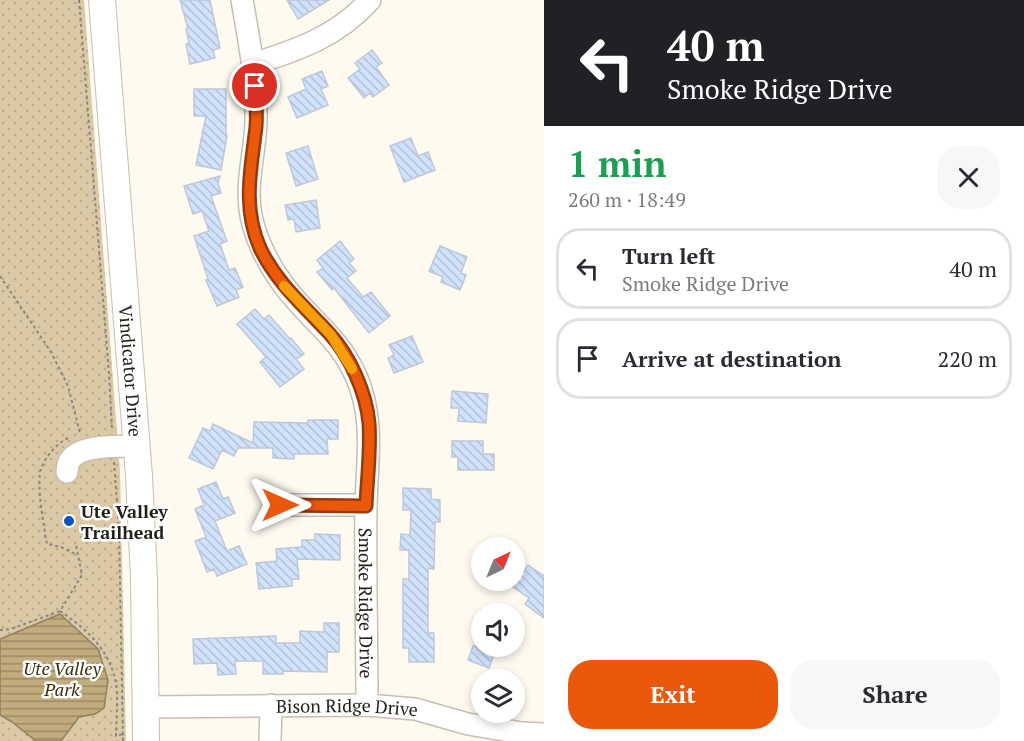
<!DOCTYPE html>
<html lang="en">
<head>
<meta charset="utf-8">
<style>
  :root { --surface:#fff; --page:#f7f7f7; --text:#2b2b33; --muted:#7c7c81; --line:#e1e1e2; --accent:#ea580c }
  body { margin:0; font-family:"PT Serif",serif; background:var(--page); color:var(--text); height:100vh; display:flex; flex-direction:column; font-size:22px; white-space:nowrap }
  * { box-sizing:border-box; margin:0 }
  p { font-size:20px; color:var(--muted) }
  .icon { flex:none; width:33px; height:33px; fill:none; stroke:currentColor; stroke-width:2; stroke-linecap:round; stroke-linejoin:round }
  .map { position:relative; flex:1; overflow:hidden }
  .sheet { display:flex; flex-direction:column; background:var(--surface); width:480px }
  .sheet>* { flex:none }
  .top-card { background:#202124; color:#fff; overflow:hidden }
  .needle { width:39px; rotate:43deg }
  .tools { position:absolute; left:471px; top:537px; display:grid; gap:12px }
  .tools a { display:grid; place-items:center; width:54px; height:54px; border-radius:50%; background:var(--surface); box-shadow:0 3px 9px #0003; font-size:30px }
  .pin { position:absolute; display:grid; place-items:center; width:51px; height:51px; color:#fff; margin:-26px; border:3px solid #fff; border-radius:50%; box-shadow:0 2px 6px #0007 }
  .me { position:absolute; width:66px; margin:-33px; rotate:90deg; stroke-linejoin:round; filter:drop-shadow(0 0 4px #0008) }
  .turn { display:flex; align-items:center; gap:21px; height:126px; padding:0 24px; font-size:27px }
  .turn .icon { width:78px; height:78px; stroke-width:2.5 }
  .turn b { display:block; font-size:42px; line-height:51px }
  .round { display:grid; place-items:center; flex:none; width:63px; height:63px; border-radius:24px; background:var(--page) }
  .head { display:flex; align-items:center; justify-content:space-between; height:102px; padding:0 24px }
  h1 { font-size:36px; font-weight:800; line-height:45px; color:#1e9e55 }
  .primary-button { display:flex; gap:12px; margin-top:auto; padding:12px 24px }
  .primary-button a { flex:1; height:69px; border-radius:24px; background:var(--accent); color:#fff; font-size:24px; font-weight:800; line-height:69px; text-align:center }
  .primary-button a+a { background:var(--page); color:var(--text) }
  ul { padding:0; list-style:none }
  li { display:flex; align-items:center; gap:18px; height:81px; margin:0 12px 9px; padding:0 12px; border:3px solid var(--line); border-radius:24px }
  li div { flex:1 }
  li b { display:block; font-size:22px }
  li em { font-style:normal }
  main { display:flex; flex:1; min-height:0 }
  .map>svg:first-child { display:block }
  .park { fill:url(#park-dots) }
  .water { fill:url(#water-rules); stroke:#92815f; stroke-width:1.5 }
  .building { fill:url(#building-back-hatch); stroke:#bfc8d6; stroke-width:1.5 }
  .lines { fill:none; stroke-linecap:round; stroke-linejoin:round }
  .minor-casing { stroke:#c7bfb1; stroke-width:24 }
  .major-casing { stroke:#c7bfb1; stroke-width:28 }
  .path { stroke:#88857d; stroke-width:2; stroke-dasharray:3 3; stroke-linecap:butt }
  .minor { stroke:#fff; stroke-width:21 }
  .major { stroke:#fff; stroke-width:26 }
  .route-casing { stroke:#983908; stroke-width:15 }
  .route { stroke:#ea580c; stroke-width:10 }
  .slow { stroke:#f59e0b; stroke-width:10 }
  .poi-dot { fill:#0a52bc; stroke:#fff; stroke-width:2 }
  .labels { text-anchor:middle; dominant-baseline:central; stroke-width:5; stroke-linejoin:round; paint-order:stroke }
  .street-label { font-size:18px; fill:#221f19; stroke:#fff }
  .poi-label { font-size:18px; font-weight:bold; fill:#221f19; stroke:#fff; text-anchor:start }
  .park-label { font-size:18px; font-style:italic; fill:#3f2f08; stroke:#fff }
</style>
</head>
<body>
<main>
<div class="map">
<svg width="544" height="741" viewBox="0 0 544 741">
  <defs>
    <pattern id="park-dots" width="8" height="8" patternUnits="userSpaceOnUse" patternTransform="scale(1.5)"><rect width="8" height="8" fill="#dbc9a6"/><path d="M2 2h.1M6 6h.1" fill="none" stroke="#bcac8e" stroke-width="1.8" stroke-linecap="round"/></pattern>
    <pattern id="water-rules" width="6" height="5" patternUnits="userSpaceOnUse" patternTransform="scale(1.5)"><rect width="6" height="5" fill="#c2ab7d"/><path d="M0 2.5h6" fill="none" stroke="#9d8b66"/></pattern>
    <pattern id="building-back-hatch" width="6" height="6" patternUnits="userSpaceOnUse" patternTransform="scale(1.5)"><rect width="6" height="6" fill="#d1e2fc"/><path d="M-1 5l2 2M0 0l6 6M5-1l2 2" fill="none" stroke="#b3c1d7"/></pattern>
  </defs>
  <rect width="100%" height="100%" fill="#fefaf0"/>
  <path class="park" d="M0,0H84L120,472L126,741H0Z"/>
  <path class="water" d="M60,614L98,649L108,680L104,708L95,714L79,717L61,741H36L12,722L0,715V639Z"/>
  <path class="building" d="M180,0H210L220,48L213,50L215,58L190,64L186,44L189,43L186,29H188Z
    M287,0H329L298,19Z
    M372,50L382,63L376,67L389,85L373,97L370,93L364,98L348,78L360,69L355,63Z
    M322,71L328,86L321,89L328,105L297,118L288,97L306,89L302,79Z
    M194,89H226V135L227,136L221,170L196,165L206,116H194Z
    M411,138L418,156L428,152L435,170L404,182L390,146Z
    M308,146L318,179L296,186L286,153Z
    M220,176L218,183L221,193L211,196L227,241L220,244L229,270L235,268L243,287L236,290L239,297L217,306L206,280L208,279L194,236L209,231L202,211L193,214L184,186Z
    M316,200L320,228L296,232L294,219L288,220L285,205Z
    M340,241L354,259L349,263L356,271L347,278L363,297L371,292L390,316L369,333L334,288L332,290L317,272L323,268L317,260Z
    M440,246L467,257L461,273L466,275L460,290L441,282L443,277L429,271Z
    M255,309L264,319L269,315L290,339L291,338L304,354L296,359L304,369L280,387L260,362L266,357L237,324Z
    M412,336L423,362L394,373L388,358L394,355L389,345Z
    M452,391L488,394L486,423L458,421L459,408H451Z
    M308,420H338V439H327L328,454H294V459L273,458V448H238L234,456L222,450L213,469L189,458L203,428L210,431L213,424L253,443L254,422L308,423Z
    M452,441H483V454H494V470H458V457H452Z
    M216,482L223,499L228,497L235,513L215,521L227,551L239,546L247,564L217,576L214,569L207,572L195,541L206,537L195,509L204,505L198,489Z
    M403,488L431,489V499L440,500V522H435L434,569L428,568V633H434V662H409V648H403V579H409V550H400L401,534L410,535L411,510H403Z
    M315,534L340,535V560L297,559L299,579H292V586L259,589L256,563L277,561L276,549L302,547V540H315Z
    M528,565L544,576V618L525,604L529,598L513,587Z
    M324,623H339V652H327V672L283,671V674H263V661H235L236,674L218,675L217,663L194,664L193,639L276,636V643H300V631L324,632Z
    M473,646H497L489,668L468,660Z"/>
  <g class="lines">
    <g class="minor-casing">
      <g id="minor">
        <path id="s1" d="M242,0C249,40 257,80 256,121C255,158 243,187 253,224C260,250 273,272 289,292C314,323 339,338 356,376C375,419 367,461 366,506C365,572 367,639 367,705"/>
        <path d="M253,64C298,50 338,36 370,0"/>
        <path d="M67,472C68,467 67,463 71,459C81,445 121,446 136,446"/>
        <path d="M280,505H366"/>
        <path id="s2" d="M146,707L367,705L415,709L468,724L522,733L544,734"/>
        <path d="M270,741L271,705"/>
      </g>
    </g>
    <g class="major-casing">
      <g id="major">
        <path id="s3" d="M102,0L139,476L144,578L146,741"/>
      </g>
    </g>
    <path class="path" d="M79,0L109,374L112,429
      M0,276L51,352L68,386L80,433
      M68,438C56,444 45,457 41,469C36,483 44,528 47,544L61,547L77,555
      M114,462L119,530L123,741
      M60,611C85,628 108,648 115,679C119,695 116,719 116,736L123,734
      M0,630L11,629L60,611L82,575L76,545"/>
    <use href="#minor" class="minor"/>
    <use href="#major" class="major"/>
  </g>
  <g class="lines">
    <g class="route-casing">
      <path id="route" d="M255,86C256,99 257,113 256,127C251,169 242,207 260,248C276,282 304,306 329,333C350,356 366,392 369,423C371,450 367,479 366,506L280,505"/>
    </g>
    <use href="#route" class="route"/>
    <path class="slow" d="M284,286L331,335L352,369"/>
  </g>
  <circle class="poi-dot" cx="69" cy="521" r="6"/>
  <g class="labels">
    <g class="street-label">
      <text stroke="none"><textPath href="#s3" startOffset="372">Vindicator Drive</textPath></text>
      <text stroke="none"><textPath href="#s1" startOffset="640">Smoke Ridge Drive</textPath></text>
      <text stroke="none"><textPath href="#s2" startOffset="201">Bison Ridge Drive</textPath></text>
    </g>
    <g class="poi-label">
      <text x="81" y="511">Ute Valley<tspan x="81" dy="21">Trailhead</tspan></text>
    </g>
    <g class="park-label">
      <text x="62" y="668">Ute Valley<tspan x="62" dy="21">Park</tspan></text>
    </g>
  </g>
</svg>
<div class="tools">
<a><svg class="needle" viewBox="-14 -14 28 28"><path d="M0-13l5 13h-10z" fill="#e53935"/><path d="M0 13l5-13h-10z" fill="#7c7c81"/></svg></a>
<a><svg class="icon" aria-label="sound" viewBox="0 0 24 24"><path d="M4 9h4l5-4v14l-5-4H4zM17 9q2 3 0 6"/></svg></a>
<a><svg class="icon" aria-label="layers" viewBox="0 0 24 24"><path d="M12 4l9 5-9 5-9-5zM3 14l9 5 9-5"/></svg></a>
</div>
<div class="pin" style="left:255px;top:86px;background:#d93025"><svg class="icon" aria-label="arrive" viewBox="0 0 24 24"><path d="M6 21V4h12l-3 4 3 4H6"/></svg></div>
<svg class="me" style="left:280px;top:505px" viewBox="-20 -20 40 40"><path d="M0-17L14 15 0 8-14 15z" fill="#ea580c" stroke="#fff" stroke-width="4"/></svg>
</div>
<section class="sheet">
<div class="top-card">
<div class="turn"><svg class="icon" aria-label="left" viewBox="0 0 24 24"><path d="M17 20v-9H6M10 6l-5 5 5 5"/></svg><div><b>40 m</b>Smoke Ridge Drive</div></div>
</div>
<div class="head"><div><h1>1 min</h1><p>260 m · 18:49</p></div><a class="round"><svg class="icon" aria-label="close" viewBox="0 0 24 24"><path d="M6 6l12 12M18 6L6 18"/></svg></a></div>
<ul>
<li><svg class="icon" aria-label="left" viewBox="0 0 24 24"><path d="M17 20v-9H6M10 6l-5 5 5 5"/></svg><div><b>Turn left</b><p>Smoke Ridge Drive</p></div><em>40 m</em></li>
<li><svg class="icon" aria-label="arrive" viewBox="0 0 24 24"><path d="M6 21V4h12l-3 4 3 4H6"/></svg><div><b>Arrive at destination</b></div><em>220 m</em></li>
</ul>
<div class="primary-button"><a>Exit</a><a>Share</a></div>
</section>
</main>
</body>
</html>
